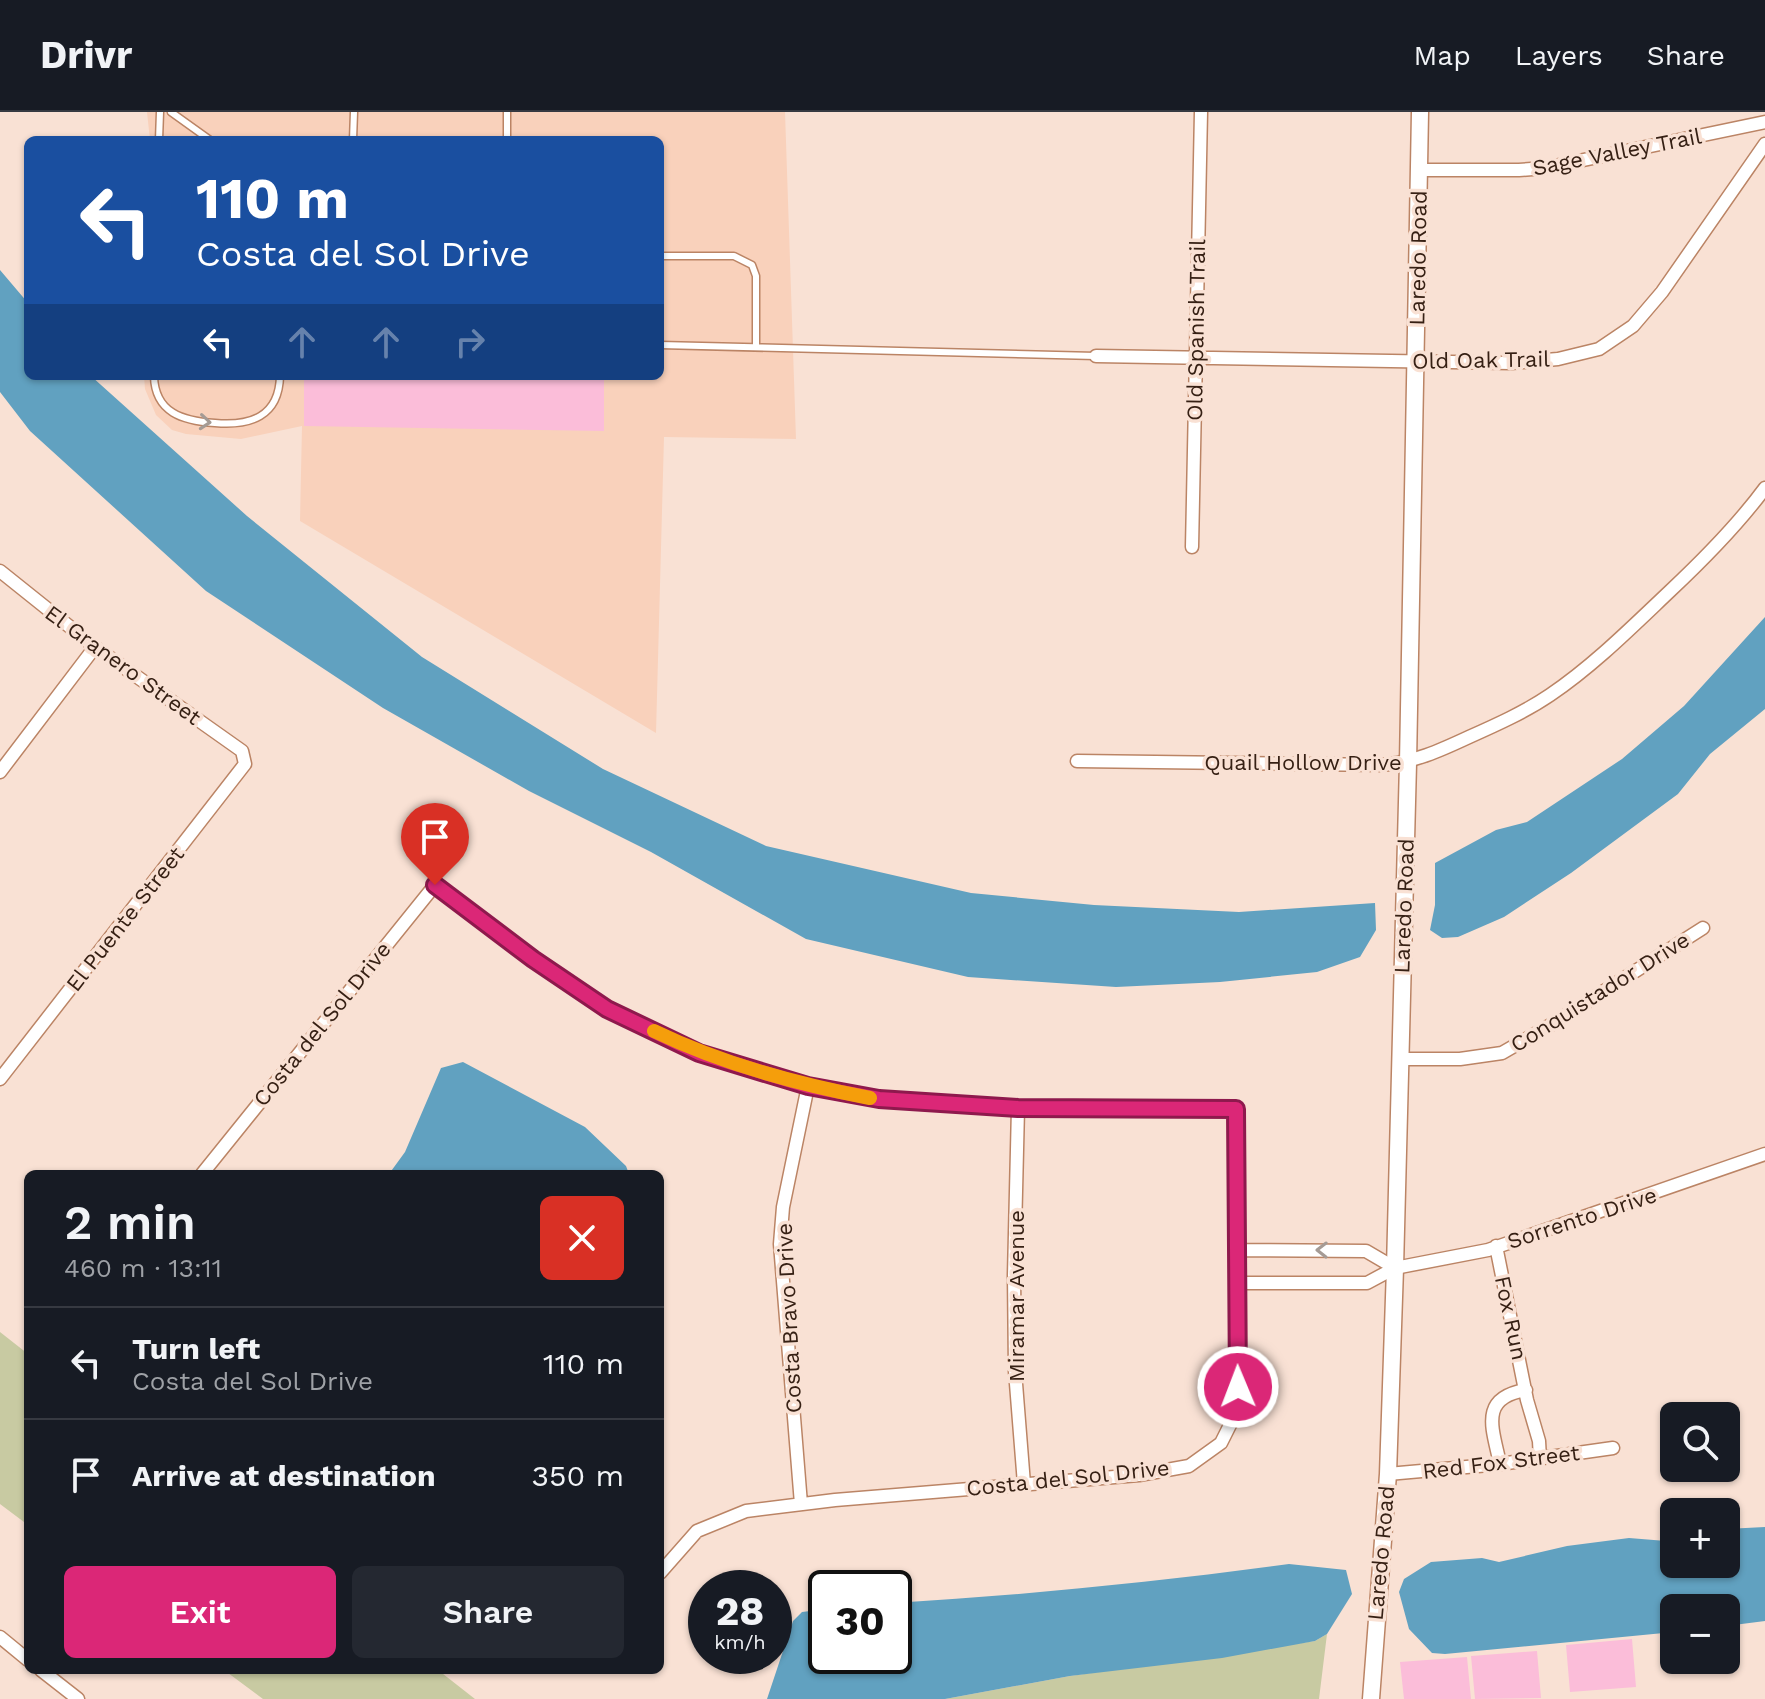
<!DOCTYPE html>
<html lang="en">
<head>
<meta charset="utf-8">
<style>
  :root { --surface:#171b24; --page:#242831; --text:#f1f3f6; --muted:#9ea1a6; --line:#363941; --accent:#db2777 }
  body { margin:0; font-family:"Work Sans",sans-serif; background:var(--page); color:var(--text); height:100vh; display:flex; flex-direction:column; font-size:30px; white-space:nowrap }
  * { box-sizing:border-box; margin:0 }
  p { font-size:26px; color:var(--muted) }
  .icon { flex:none; width:44px; height:44px; fill:none; stroke:currentColor; stroke-width:2; stroke-linecap:round; stroke-linejoin:round }
  .map { position:relative; flex:1; overflow:hidden }
  .drawer { position:absolute; left:24px; top:1058px; width:640px; height:504px; display:flex; flex-direction:column; background:var(--surface); border-radius:12px; box-shadow:0 2px 6px #0004 }
  .drawer>* { flex:none }
  .hud { position:absolute; left:24px; top:24px; width:640px; height:244px; border-radius:12px; box-shadow:0 2px 6px #0004; background:#1a4fa0; color:#fff; overflow:hidden }
  .tools { position:absolute; left:1660px; top:1290px; display:grid; gap:16px }
  .tools a { display:grid; place-items:center; width:80px; height:80px; border-radius:12px; background:var(--surface); box-shadow:0 2px 6px #0004; font-size:40px }
  .speed { position:absolute; left:688px; top:1458px; display:flex; gap:16px; font-size:40px; font-weight:700; text-align:center }
  .speed>* { display:grid; place-content:center; width:104px; height:104px; border-radius:50%; background:var(--surface); box-shadow:0 2px 6px #0004; line-height:1 }
  .speed small { font-size:20px; font-weight:400 }
  .speed .limit { border:4px solid #111; border-radius:12px; background:#fff; color:#111 }
  .pin { position:absolute; display:grid; place-items:center; width:68px; height:68px; color:#fff; margin:-82px -34px; border-radius:50% 50% 50% 0; rotate:-45deg; box-shadow:0 0 8px #0007 }
  .pin .icon { rotate:45deg }
  .me { position:absolute; width:88px; margin:-44px; rotate:359deg; stroke-linejoin:round; filter:drop-shadow(0 0 6px #0008) }
  .turn { display:flex; align-items:center; gap:28px; height:168px; padding:0 40px; font-size:36px }
  .turn .icon { width:104px; height:104px; stroke-width:2.5 }
  .turn b { display:block; font-size:56px; line-height:68px }
  .lanes { display:flex; align-items:center; height:76px; padding:0 40px; background:#0003; justify-content:center; gap:40px; direction:ltr }
  .lanes .off { opacity:.35 }
  .round { display:grid; place-items:center; flex:none; width:84px; height:84px; border-radius:12px; background:var(--page) }
  .overview { display:flex; align-items:center; justify-content:space-between; height:136px; padding:0 40px }
  h1 { font-size:48px; font-weight:600; line-height:60px }
  .button { display:flex; gap:16px; margin-top:auto; padding:16px 40px }
  .button a { flex:1; height:92px; border-radius:12px; background:var(--accent); color:#fff; font-size:32px; font-weight:600; line-height:92px; text-align:center }
  .button a+a { background:var(--page); color:var(--text) }
  ul { padding:0; list-style:none }
  li { display:flex; align-items:center; gap:24px; height:112px; padding:0 40px; border-top:2px solid var(--line) }
  li div { flex:1 }
  li b { display:block; font-size:30px }
  li em { font-style:normal }
  header { display:flex; align-items:center; gap:48px; box-sizing:border-box; height:112px; padding:0 40px; background:var(--surface); border-bottom:2px solid var(--line) }
  header strong { font-size:38px }
  nav { display:flex; gap:44px; margin-inline-start:auto; font-size:28px }
  .map>svg:first-child { display:block }
  .built { fill:#f9d1bb }
  .green { fill:#c8caa2 }
  .water { fill:#61a1c0 }
  .building { fill:#fbbdd9 }
  .lines { fill:none; stroke-linecap:round; stroke-linejoin:round }
  .service-casing { stroke:#bb8465; stroke-width:9 }
  .minor-casing { stroke:#bb8465; stroke-width:15 }
  .tertiary-casing { stroke:#bb8465; stroke-width:19 }
  .service { stroke:#fff; stroke-width:6 }
  .minor { stroke:#fff; stroke-width:12 }
  .tertiary { stroke:#fff; stroke-width:16 }
  .oneway { stroke:#a59b95 }
  .route-casing { stroke:#8e194d; stroke-width:20 }
  .route { stroke:#db2777; stroke-width:14 }
  .slow { stroke:#f59e0b; stroke-width:14 }
  .labels { text-anchor:middle; dominant-baseline:central; stroke-width:7; stroke-linejoin:round; paint-order:stroke }
  .street-label { font-size:22px; fill:#362014; stroke:#f9e1d4 }
</style>
</head>
<body>
<header>
<strong>Drivr</strong>
<nav><a>Map</a><a>Layers</a><a>Share</a></nav>
</header>
<div class="map">
<svg width="1765" height="1587" viewBox="0 0 1765 1587">
  <rect width="100%" height="100%" fill="#f9e1d4"/>
  <path class="built" d="M147,0H785L796,327L664,325L656,621L300,409L302,314L241,327L186,322L172,318L156,303L145,277L144,264H660V28H150Z"/>
  <path class="green" d="M0,1220L28,1242V1413L0,1392Z
    M1327,1522L1319,1587H945L1070,1564L1315,1529Z
    M224,1558H438L475,1587H263Z"/>
  <path class="water" d="M0,158L28,191V264H91L247,404L422,545L603,657L766,734L971,781L1094,793L1239,800L1375,791L1376,818L1360,845L1317,860L1220,870L1116,875L968,865L806,827L651,740L529,679L383,596L206,479L30,319L0,280Z
    M1765,505V597L1710,642L1678,682L1571,761L1504,805L1458,825L1442,826L1430,818L1435,793V751L1496,718L1527,710L1622,647L1684,594Z
    M463,950L585,1015L626,1054L629,1062H389L405,1040L441,956Z
    M1765,1415V1509L1726,1514V1496H1674V1520L1445,1542L1432,1541L1409,1517L1399,1480L1404,1467L1431,1450L1482,1446L1499,1450L1567,1434L1629,1426L1666,1429L1674,1427V1452H1726V1417Z
    M1289,1452L1346,1458L1352,1482L1327,1522L1315,1529L1222,1546L1070,1564L945,1587H767L793,1509L802,1500L826,1497V1544H894V1491C1026,1483 1157,1470 1289,1452Z"/>
  <path class="building" d="M304,264H604V319L304,314Z
    M1632,1527L1636,1575L1570,1580L1566,1533Z
    M1537,1539L1541,1586L1475,1587L1471,1544Z
    M1467,1545L1471,1587H1404L1400,1550Z"/>
  <g class="lines">
    <g class="service-casing">
      <path id="service" d="M171,0L210,28
        M159,28L160,0
        M353,28L354,0
        M507,28V0
        M660,144H734L752,153L756,164V234
        M660,233L1096,244
        M154,264C155,301 183,309 215,311C250,314 279,305 280,264"/>
    </g>
    <g class="minor-casing">
      <path id="minor" d="M1419,58H1519L1545,56L1765,10
        M1096,244L1511,251L1558,247L1599,237L1633,214L1662,180L1765,32
        M1192,435L1201,0
        M0,459L95,535L242,639L245,652L0,967
        M1077,649L1382,653C1415,650 1439,639 1469,625C1496,613 1525,600 1550,583C1593,554 1632,515 1670,479C1704,447 1737,414 1765,376
        M0,660L95,535
        M1399,947H1460L1502,941L1554,911L1703,816
        M1018,996L1014,1163L1015,1259L1024,1372
        M202,1062L435,773L533,847L607,897L699,941L808,974L879,987L1018,996L1236,997L1240,1293L1221,1331L1189,1354L1139,1363L835,1388L746,1399L697,1419L660,1461
        M1496,1134L1527,1288L1539,1329L1540,1347
        M1238,1138L1366,1139L1395,1156
        M1238,1171H1367L1395,1156L1488,1138L1765,1042
        M1500,1352C1493,1317 1478,1286 1526,1278
        M1388,1362L1500,1352L1613,1336
        M801,1392L780,1132L783,1095L808,974
        M0,1525L28,1548
        M41,1558L78,1587"/>
    </g>
    <g class="tertiary-casing">
      <path id="tertiary" d="M1371,1587L1388,1362L1395,1156L1408,651L1420,0"/>
    </g>
    <use href="#service" class="service"/>
    <use href="#minor" class="minor"/>
    <use href="#tertiary" class="tertiary"/>
  </g>
  <defs><path id="oneway-chevron" d="M-2-3.5L2.5 0L-2 3.5" fill="none" stroke-width="1.6" stroke-linecap="round" stroke-linejoin="round" transform="scale(2)"/></defs>
  <g class="oneway">
    <use href="#oneway-chevron" transform="translate(205 310) rotate(5)"/>
    <use href="#oneway-chevron" transform="translate(1322 1138) rotate(-179)"/>
  </g>
  <g class="lines">
    <g class="route-casing">
      <path id="route" d="M435,773L533,847L607,897L699,941L808,974L879,987L1018,996L1236,997L1238,1275"/>
    </g>
    <use href="#route" class="route"/>
    <path class="slow" d="M654,919C722,952 796,972 870,986"/>
  </g>
  <g class="labels">
    <g class="street-label">
      <text transform="translate(1617 40) rotate(-11)">Sage Valley Trail</text>
      <text transform="translate(1418 146) rotate(-89)">Laredo Road</text>
      <text transform="translate(1196 218) rotate(-89)">Old Spanish Trail</text>
      <text transform="translate(1481 248) rotate(-1)">Old Oak Trail</text>
      <text transform="translate(123 553) rotate(36)">El Granero Street</text>
      <text x="1303" y="650">Quail Hollow Drive</text>
      <text transform="translate(1404 794) rotate(-88)">Laredo Road</text>
      <text transform="translate(125 807) rotate(-52)">El Puente Street</text>
      <text transform="translate(1600 880) rotate(-32)">Conquistador Drive</text>
      <text transform="translate(322 912) rotate(-51)">Costa del Sol Drive</text>
      <text transform="translate(1582 1106) rotate(-18)">Sorrento Drive</text>
      <text transform="translate(1016 1184) rotate(-90)">Miramar Avenue</text>
      <text transform="translate(789 1206) rotate(-93)">Costa Bravo Drive</text>
      <text transform="translate(1511 1206) rotate(78)">Fox Run</text>
      <text transform="translate(1501 1350) rotate(-7)">Red Fox Street</text>
      <text transform="translate(1068 1366) rotate(-6)">Costa del Sol Drive</text>
      <text transform="translate(1381 1441) rotate(-85)">Laredo Road</text>
    </g>
  </g>
</svg>
<div class="tools">
<a><svg class="icon" aria-label="search" viewBox="0 0 24 24"><circle cx="10" cy="10" r="6"/><path d="M15 15l6 6"/></svg></a>
<a>+</a>
<a>−</a>
</div>
<div class="speed"><div>28<small>km/h</small></div><div class="limit">30</div></div>
<div class="pin" style="left:435px;top:773px;background:#d93025"><svg class="icon" aria-label="arrive" viewBox="0 0 24 24"><path d="M6 21V4h12l-3 4 3 4H6"/></svg></div>
<svg class="me" style="left:1238px;top:1275px" viewBox="-20 -20 40 40"><circle r="17" fill="#db2777" stroke="#fff" stroke-width="3"/><path d="M0-11L8 9 0 5-8 9z" fill="#fff"/></svg>
<div class="hud">
<div class="turn"><svg class="icon" aria-label="left" viewBox="0 0 24 24"><path d="M17 20v-9H6M10 6l-5 5 5 5"/></svg><div><b>110 m</b>Costa del Sol Drive</div></div>
<div class="lanes"><svg class="icon" aria-label="left" viewBox="0 0 24 24"><path d="M17 20v-9H6M10 6l-5 5 5 5"/></svg><svg class="icon off" aria-label="ahead" viewBox="0 0 24 24"><path d="M12 20V5M6 11l6-6 6 6"/></svg><svg class="icon off" aria-label="ahead" viewBox="0 0 24 24"><path d="M12 20V5M6 11l6-6 6 6"/></svg><svg class="icon off" aria-label="right" viewBox="0 0 24 24"><path d="M7 20v-9h11M14 6l5 5-5 5"/></svg></div>
</div>
<section class="drawer">
<div class="overview"><div><h1>2 min</h1><p>460 m · 13:11</p></div><a class="round" style="background:#d93025;color:#fff"><svg class="icon" aria-label="close" viewBox="0 0 24 24"><path d="M6 6l12 12M18 6L6 18"/></svg></a></div>
<ul>
<li><svg class="icon" aria-label="left" viewBox="0 0 24 24"><path d="M17 20v-9H6M10 6l-5 5 5 5"/></svg><div><b>Turn left</b><p>Costa del Sol Drive</p></div><em>110 m</em></li>
<li><svg class="icon" aria-label="arrive" viewBox="0 0 24 24"><path d="M6 21V4h12l-3 4 3 4H6"/></svg><div><b>Arrive at destination</b></div><em>350 m</em></li>
</ul>
<div class="button"><a>Exit</a><a>Share</a></div>
</section>
</div>
</body>
</html>
